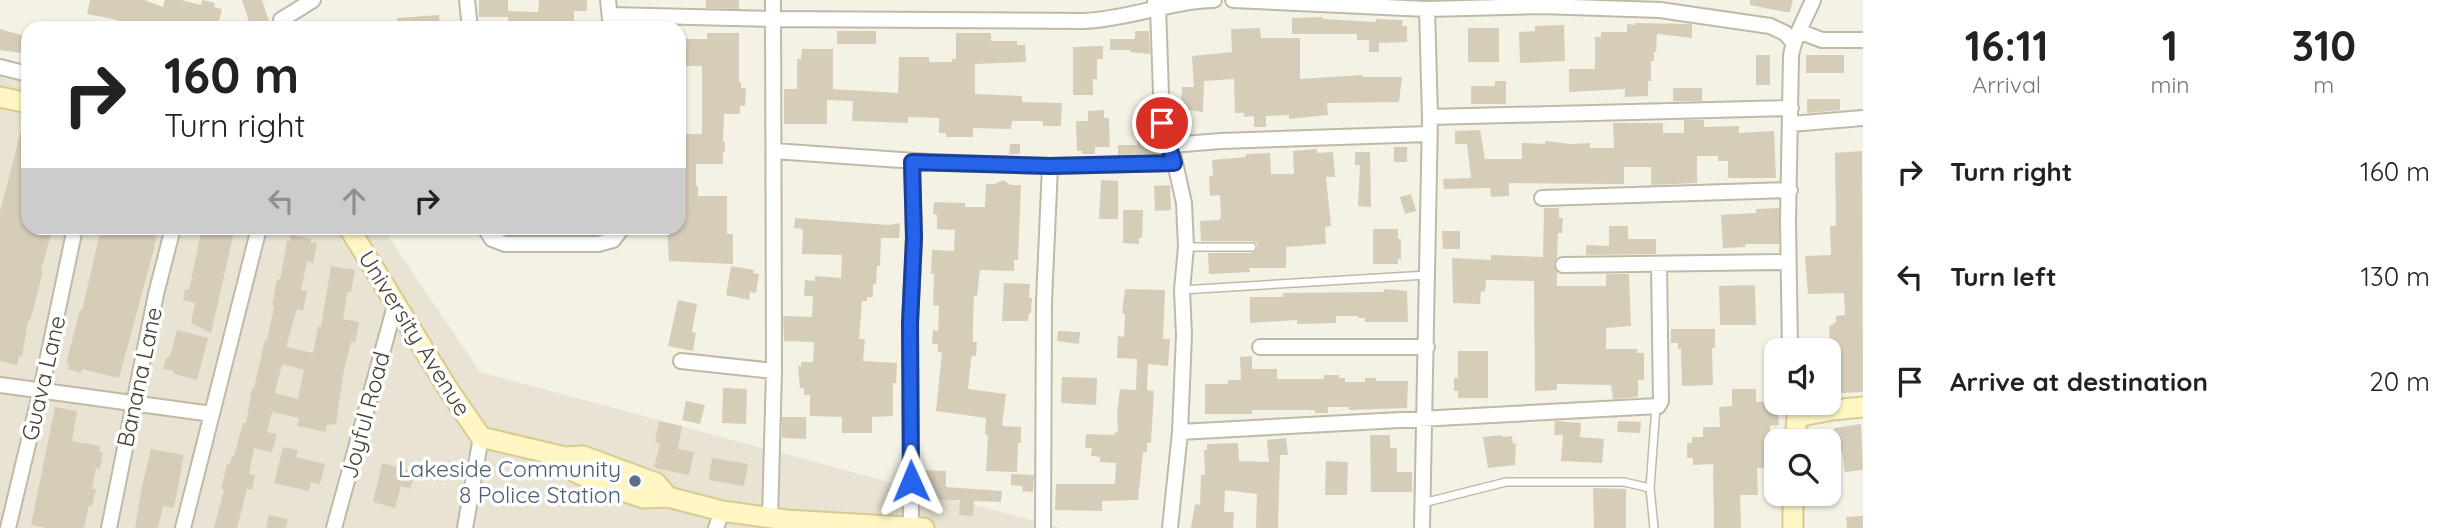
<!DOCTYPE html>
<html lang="en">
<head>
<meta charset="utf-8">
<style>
  :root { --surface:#fff; --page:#f2f2f2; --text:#222; --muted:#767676 }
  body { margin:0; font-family:Quicksand,sans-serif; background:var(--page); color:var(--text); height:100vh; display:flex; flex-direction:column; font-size:26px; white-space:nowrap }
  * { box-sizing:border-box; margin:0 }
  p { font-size:23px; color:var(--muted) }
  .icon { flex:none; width:38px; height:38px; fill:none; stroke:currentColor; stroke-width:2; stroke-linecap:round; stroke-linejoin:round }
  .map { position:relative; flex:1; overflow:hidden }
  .side { display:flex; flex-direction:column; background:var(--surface); width:595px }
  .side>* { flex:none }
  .guide { position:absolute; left:21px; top:21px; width:665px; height:214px; border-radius:21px; box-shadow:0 2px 5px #0004; background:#fff; color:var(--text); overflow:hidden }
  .controls { position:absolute; left:1764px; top:338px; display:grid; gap:14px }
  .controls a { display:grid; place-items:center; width:77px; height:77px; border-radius:14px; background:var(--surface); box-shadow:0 2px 5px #0004; font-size:35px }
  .pin { position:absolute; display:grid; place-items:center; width:60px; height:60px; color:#fff; margin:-30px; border:4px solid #fff; border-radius:50%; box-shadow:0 2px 7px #0007 }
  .me { position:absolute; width:77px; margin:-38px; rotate:359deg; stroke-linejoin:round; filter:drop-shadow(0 0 5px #0008) }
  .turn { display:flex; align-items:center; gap:24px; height:147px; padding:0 28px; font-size:32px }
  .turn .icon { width:91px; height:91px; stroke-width:2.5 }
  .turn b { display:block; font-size:49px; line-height:60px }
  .lanes { display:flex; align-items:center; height:66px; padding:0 28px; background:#0003; justify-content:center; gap:35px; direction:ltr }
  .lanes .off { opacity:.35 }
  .eta { display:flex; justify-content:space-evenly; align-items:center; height:119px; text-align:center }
  .eta b { font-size:42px; font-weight:800; line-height:49px }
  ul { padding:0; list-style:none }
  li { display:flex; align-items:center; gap:21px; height:105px; padding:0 28px }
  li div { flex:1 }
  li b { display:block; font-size:26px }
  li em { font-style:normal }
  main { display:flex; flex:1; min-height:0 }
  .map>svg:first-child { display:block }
  .residential { fill:#e8e3d2 }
  .building { fill:#d6cdb9; fill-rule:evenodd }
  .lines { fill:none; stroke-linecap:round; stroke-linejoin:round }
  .lane-casing { stroke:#c0b9a6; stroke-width:10 }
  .street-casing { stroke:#c0b9a6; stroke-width:18 }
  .secondary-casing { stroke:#d7cb90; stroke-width:23 }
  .lane { stroke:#fff; stroke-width:7 }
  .street { stroke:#fff; stroke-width:14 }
  .secondary { stroke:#fff6c3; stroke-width:19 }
  .route-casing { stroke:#184099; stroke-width:18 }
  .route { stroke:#2563eb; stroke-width:12 }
  .service-dot { fill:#5c6f8a; stroke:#fff; stroke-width:2.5 }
  .labels { text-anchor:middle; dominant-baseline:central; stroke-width:7; stroke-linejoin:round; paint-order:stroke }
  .street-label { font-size:23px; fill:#474134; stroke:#fff }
  .service-label { font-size:23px; fill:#4e5e75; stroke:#fff; text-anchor:end }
</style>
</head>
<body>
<main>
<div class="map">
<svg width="1863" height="528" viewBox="0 0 1863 528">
  <rect width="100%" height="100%" fill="#f4f1e5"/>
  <path class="residential" d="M0,67L28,74V228H383L480,372L1060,528H0Z"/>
  <path class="building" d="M90,0H144L163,7L165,0H181L201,5L202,0L215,3L214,7L222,9L217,28H118V20L87,14Z
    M242,0H262L269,22L251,28Z
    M479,0H508V17H479Z
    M539,0H587V11H574V28H508V11L538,12Z
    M706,0H739V9L706,8Z
    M1750,0H1793L1790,12H1785L1750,5Z
    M439,15L440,28H398L397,18Z
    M1323,17V19L1376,22V19L1403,20L1402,26H1407V42L1379,43V52H1369V40H1357V34H1292V18Z
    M1635,23L1692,24V38L1657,34L1656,52H1654V61H1651V81H1648V96L1625,97V89L1569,92V69H1595V37H1601V32H1627V24L1635,25Z
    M1564,25L1565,61L1520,63L1519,32L1535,31V26Z
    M1260,28L1261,38H1300V79L1362,75V77H1402L1399,102L1327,103L1328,115L1289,119V115L1266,116V127H1254V116L1244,117V113H1235L1234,79L1204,81L1203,112L1181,109L1182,87H1194L1192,56L1232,52L1231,29Z
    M1468,28H1499V62H1468Z
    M0,29L28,37V54L0,50Z
    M837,31H876V44H837Z
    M1135,31H1149L1150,54L1130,52V50H1110V39H1135Z
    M707,33H739V82H741V88H746L745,106H740V114H724L723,142H725V152H723V164H696V186H698V196H727V234H733V264L669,261L667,228H679V222H683L679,134H702V66H681V39H707Z
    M956,33H991V41H1017V45H1025L1026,62L975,64V94L1022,96V102L1062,103L1061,126H1043V121H1012L1011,129L973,128V137H946V133H939V118L908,117V123L852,121L853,101L827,100V124H784V89H797V59H801L802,49H833V89L898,93L899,57H929V62H952V59H956Z
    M1103,46V59H1097V79H1093V95H1073V47Z
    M1756,55H1770V85H1756Z
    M1806,55H1844V73H1806Z
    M1495,81H1506V104H1471V86H1495Z
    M1673,88H1702V101H1673Z
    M1807,99H1840V110L1807,113Z
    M1104,110V118H1109L1110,147H1095V154H1082V151H1077L1076,121H1088V111Z
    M24,119H28V228H53L41,270L43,271L30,321H28L22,357L19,356L17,365L0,361V212Z
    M1684,120H1704V127L1739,126V133L1774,131L1776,178H1728V161H1718V156H1697V183L1651,185V167H1624V184L1509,183V196L1491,197L1490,188L1444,189L1443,179L1471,178L1467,144H1455V131L1480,130L1485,159H1522V143L1545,144V141L1571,144L1590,143V148H1614L1613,123H1663V133H1684Z
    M1137,137H1155V146H1161L1163,154L1118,155V145H1137Z
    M1010,144H1020V154H1009Z
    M1394,147H1407V162H1394Z
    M1317,149V153L1333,152L1335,177H1326L1331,226L1325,227L1326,244L1286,247V268H1249L1250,272L1209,274L1208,253H1252L1258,248L1257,243L1252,241H1201L1200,221L1219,220L1221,217L1220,195L1210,196L1209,176H1213L1212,160L1246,157V154L1270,153L1271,174H1294L1293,151Z
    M1862,151L1863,392L1841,393V381H1836V357H1831L1829,327L1836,322V316L1845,315L1844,293L1808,294L1805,256L1831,255L1830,226H1836L1835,153Z
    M1355,152H1370L1371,207L1358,206L1360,165H1355Z
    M1003,180L1011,185H1021L1018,260H1014V271L980,270L977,296H974L973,324V342H977L976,356H972L971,359L968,389L1006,394L1002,426L1021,427V443H1018L1017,472L986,471L988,435H985L986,418L936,411L942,352H938V344H932L933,330L938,331L939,306L933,305L934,274H931L932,250L954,251L955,230L937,229V215L933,214L934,202L965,203V207H985L986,184H995Z
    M1101,180L1118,181V219H1099Z
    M1170,185L1171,210L1155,211L1154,186Z
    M1411,194L1416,211L1405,214L1400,197Z
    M1544,208H1559V218H1563L1562,233H1558L1557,257L1553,264L1557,272V286H1606V274H1629L1631,326L1606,328V349H1637V353H1644V380H1638V397L1613,399L1611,385L1557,384V390L1535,391L1534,281L1486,280L1485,292L1481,291L1480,304L1453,303L1452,258L1491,260V255L1543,257Z
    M1779,208V244H1745V247L1723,248L1721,215L1756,213V209Z
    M1123,210H1143L1142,238H1139V244L1123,243Z
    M795,218L889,225L900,223L899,238H881L880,266H877L876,284H873V297H867V301H862L859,339H865L863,361L897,363L896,383H893V416L872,417V433H842V417L810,416V395H804V388H800L798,366L801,367V362H813L814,342L784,341L783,316L812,317L813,296H804L805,280L815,281V276L841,278L842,255L802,254L803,229L794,228Z
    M1609,226H1628V239H1656V254L1586,255V245L1609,246Z
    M101,228H157L154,249L119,378L82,369L81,373L68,369L69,364L66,363L80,310L82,311Z
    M202,228H235L211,333L191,323L195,303L183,300L185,289L189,290Z
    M1373,229H1398V239H1401V259H1398V264H1373Z
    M1442,231H1460V249H1443Z
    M291,235L311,239L310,242L317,243L313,263L307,261L301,290L307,291L303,311L297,309L286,347L313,353L318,326L321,327L331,266L355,270L351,292H347L343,319L359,322L355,343L351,342L344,369L336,424L327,425L326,432L297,426L299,418L272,412L267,432L277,434L272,452L254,448L249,474L255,475L252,490L247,489L237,528H214L224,489H221L227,464H230L232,456H234L243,423H246L252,388H254L265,339L267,340L273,313L274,306L272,305L277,279L280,280L287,241L289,242ZM282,364L304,370L298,399L275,393Z
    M731,266L754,270L753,273L759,274L756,293L750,292L749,300L726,295Z
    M1004,283L1030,284L1029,298H1032L1031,313H1029L1028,321H1002Z
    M1755,285L1756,325H1720L1719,286Z
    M1125,289L1165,290L1163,339H1170L1168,366L1148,364L1147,390L1154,391L1152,426L1151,443H1147V452H1143L1138,500L1102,501V511L1055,510L1056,484H1115L1116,463L1100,462V457L1091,456L1092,448H1085L1086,434L1115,435V432H1118L1117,413L1120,389L1136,390L1137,359L1117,358L1118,336L1124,337L1125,314L1122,313Z
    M1384,289L1407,291L1408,322H1365V318H1358V316H1336V323L1297,324V320L1250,323V297H1283V293L1384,292Z
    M678,300L697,304L692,332L696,333L693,351L668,346Z
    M1671,329H1715V348H1712L1713,385L1682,386L1681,349H1678V343H1671Z
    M177,330L208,338L197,380L174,374V371L163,369L166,358H168L172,350Z
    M1058,331L1080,332L1079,344L1057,341Z
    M1458,351H1488V398H1458V391H1454V378H1458Z
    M1252,356V369H1277V379H1324V375H1339V378H1345V382H1365V378H1376V381H1408L1407,408L1349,410V407H1328V413H1315V410H1252V414H1205V384H1228V380H1241L1240,357Z
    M1062,377L1097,378L1096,405L1061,403Z
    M723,388L747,389L746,424L722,423Z
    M1732,389H1756V402L1776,401L1779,425L1770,426V453H1764V468H1757L1758,495H1740L1741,528H1714L1713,464L1693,465V458H1687V443H1692V437H1703V427H1720L1719,407L1732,406Z
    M686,401L705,405L700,424L682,420Z
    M55,407L77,411L72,441L100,446L99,452H103L100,469L96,468L92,489H96L92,506L89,505L84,528H47L31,525Z
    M782,417H806V439L782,438Z
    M659,421L682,426L678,449L694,452L689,475L654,468L660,443L655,442Z
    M1555,421L1581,423L1580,437L1604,439L1602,463L1561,461L1563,435H1554Z
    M1618,421L1641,422L1640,433L1617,432Z
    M1861,424L1863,470L1845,472L1842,451H1837L1834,428Z
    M1370,435H1390V448H1397V472H1412V492H1371Z
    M1502,435V437L1512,436L1513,444L1516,443L1515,465L1488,468L1483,437Z
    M1286,438L1288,455H1280L1278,528H1256L1257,494L1225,490L1224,512H1234L1233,528H1191L1195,504L1200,505L1201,475H1205L1204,450H1207V444L1238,443L1239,461L1269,462L1267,440Z
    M283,447L298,450L296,457L325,464L320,484L311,482L309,491L274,483Z
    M151,449L184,455L174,508L163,506L158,528H135L141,491Z
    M712,458L748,464L744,486L709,480Z
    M1326,461L1348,462L1347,495H1325Z
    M382,463L411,471L409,478L413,479L410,489L401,486L395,508L373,502Z
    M924,470L946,471V487L1002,491L1001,502L974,501L973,516L959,515L960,500L923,499Z
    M1011,474L1034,475L1033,492L1022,491L1023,486L1011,485Z
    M1593,488L1626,489V528H1594Z
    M269,515L288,519L286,528H266Z
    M1863,516V528H1847L1846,517Z"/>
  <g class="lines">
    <g class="lane-casing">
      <path id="lane" d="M1186,247H1252
        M1182,290L1427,275
        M1650,488L1656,406
        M1423,503L1506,482H1624L1650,488L1654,528"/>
    </g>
    <g class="street-casing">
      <path id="street" d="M467,0L470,28
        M608,0L611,28
        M1233,0L1427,9L1541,6L1660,10L1770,26L1785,33L1793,42
        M1155,2L1158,7L1162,123L1171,145L1184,203L1186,247L1182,290L1184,335L1180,432L1170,528
        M610,15L772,19L1084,21C1130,19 1169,1 1214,0
        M281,20L313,0
        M1801,32L1822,40H1863
        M0,67L28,74
        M1430,117L1791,108
        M1791,124L1863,118
        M1171,145L1221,141L1429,134
        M774,151L929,162L1050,166L1174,163
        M1542,198L1790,190
        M485,228L492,239L505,244H598L613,240L622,228
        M1563,265L1788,262
        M1260,347H1427
        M1790,350L1788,221L1791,56C1793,39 1806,17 1813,0
        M681,361L774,371
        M0,385L212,414
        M1795,402L1797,417
        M1180,432L1658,406L1661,401L1659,265
        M770,518L774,371L773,0
        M911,527L910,323L914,238L912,162
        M8,528L41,390L75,228
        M109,528L156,294L173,228
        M183,528L259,228
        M334,528L396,302
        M465,528L481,437
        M716,528L722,511
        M1043,528L1044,301L1050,166
        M1422,528L1430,117L1427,9"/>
    </g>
    <g class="secondary-casing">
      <path id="secondary" d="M0,97L28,103
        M349,228L448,389L481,437L565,457L583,456L656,483L668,497
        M1795,441L1797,417L1832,410L1863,407
        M565,457L573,471L604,485L644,498L668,497L722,511L786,520L924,528
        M1793,528V494"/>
    </g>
    <use href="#lane" class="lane"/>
    <use href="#street" class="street"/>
    <use href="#secondary" class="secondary"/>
  </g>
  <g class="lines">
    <g class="route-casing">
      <path id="route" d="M911,481L910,323L914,238L912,162L1050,166L1174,163L1162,123"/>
    </g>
    <use href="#route" class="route"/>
  </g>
  <circle class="service-dot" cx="635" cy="481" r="7"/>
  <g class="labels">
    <g class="street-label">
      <text transform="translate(415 333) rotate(58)">University Avenue</text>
      <text transform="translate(139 377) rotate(-78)">Banana Lane</text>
      <text transform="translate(43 378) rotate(-77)">Guava Lane</text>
      <text transform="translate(365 415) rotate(-75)">Joyful Road</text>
    </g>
    <g class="service-label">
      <text x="621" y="468">Lakeside Community<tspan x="621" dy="26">8 Police Station</tspan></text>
    </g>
  </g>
</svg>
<div class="controls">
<a><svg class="icon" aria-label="sound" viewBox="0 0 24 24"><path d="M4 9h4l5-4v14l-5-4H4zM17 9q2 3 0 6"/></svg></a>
<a><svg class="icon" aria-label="search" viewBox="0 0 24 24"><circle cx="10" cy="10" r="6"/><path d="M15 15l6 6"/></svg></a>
</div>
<div class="pin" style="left:1162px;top:123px;background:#d93025"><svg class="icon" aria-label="arrive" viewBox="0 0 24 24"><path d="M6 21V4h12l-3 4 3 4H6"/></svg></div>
<svg class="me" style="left:911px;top:481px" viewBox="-20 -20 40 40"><path d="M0-17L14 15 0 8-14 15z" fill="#2563eb" stroke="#fff" stroke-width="4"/></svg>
<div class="guide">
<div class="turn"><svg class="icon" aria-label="right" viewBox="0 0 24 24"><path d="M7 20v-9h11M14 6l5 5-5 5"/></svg><div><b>160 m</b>Turn right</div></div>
<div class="lanes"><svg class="icon off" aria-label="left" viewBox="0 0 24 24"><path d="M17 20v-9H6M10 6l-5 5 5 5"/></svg><svg class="icon off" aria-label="ahead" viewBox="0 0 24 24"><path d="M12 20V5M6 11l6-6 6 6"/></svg><svg class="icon" aria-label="right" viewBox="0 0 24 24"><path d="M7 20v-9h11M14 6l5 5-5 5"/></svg></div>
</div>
</div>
<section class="side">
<div class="eta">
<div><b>16:11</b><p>Arrival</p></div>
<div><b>1</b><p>min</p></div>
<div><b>310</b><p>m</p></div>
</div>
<ul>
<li><svg class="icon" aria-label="right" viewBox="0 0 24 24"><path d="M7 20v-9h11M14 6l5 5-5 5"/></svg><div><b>Turn right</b></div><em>160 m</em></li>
<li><svg class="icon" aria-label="left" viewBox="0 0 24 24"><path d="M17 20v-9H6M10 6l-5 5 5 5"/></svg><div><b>Turn left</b></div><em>130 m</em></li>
<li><svg class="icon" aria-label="arrive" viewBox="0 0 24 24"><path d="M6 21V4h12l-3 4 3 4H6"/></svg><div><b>Arrive at destination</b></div><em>20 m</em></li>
</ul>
</section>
</main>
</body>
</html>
